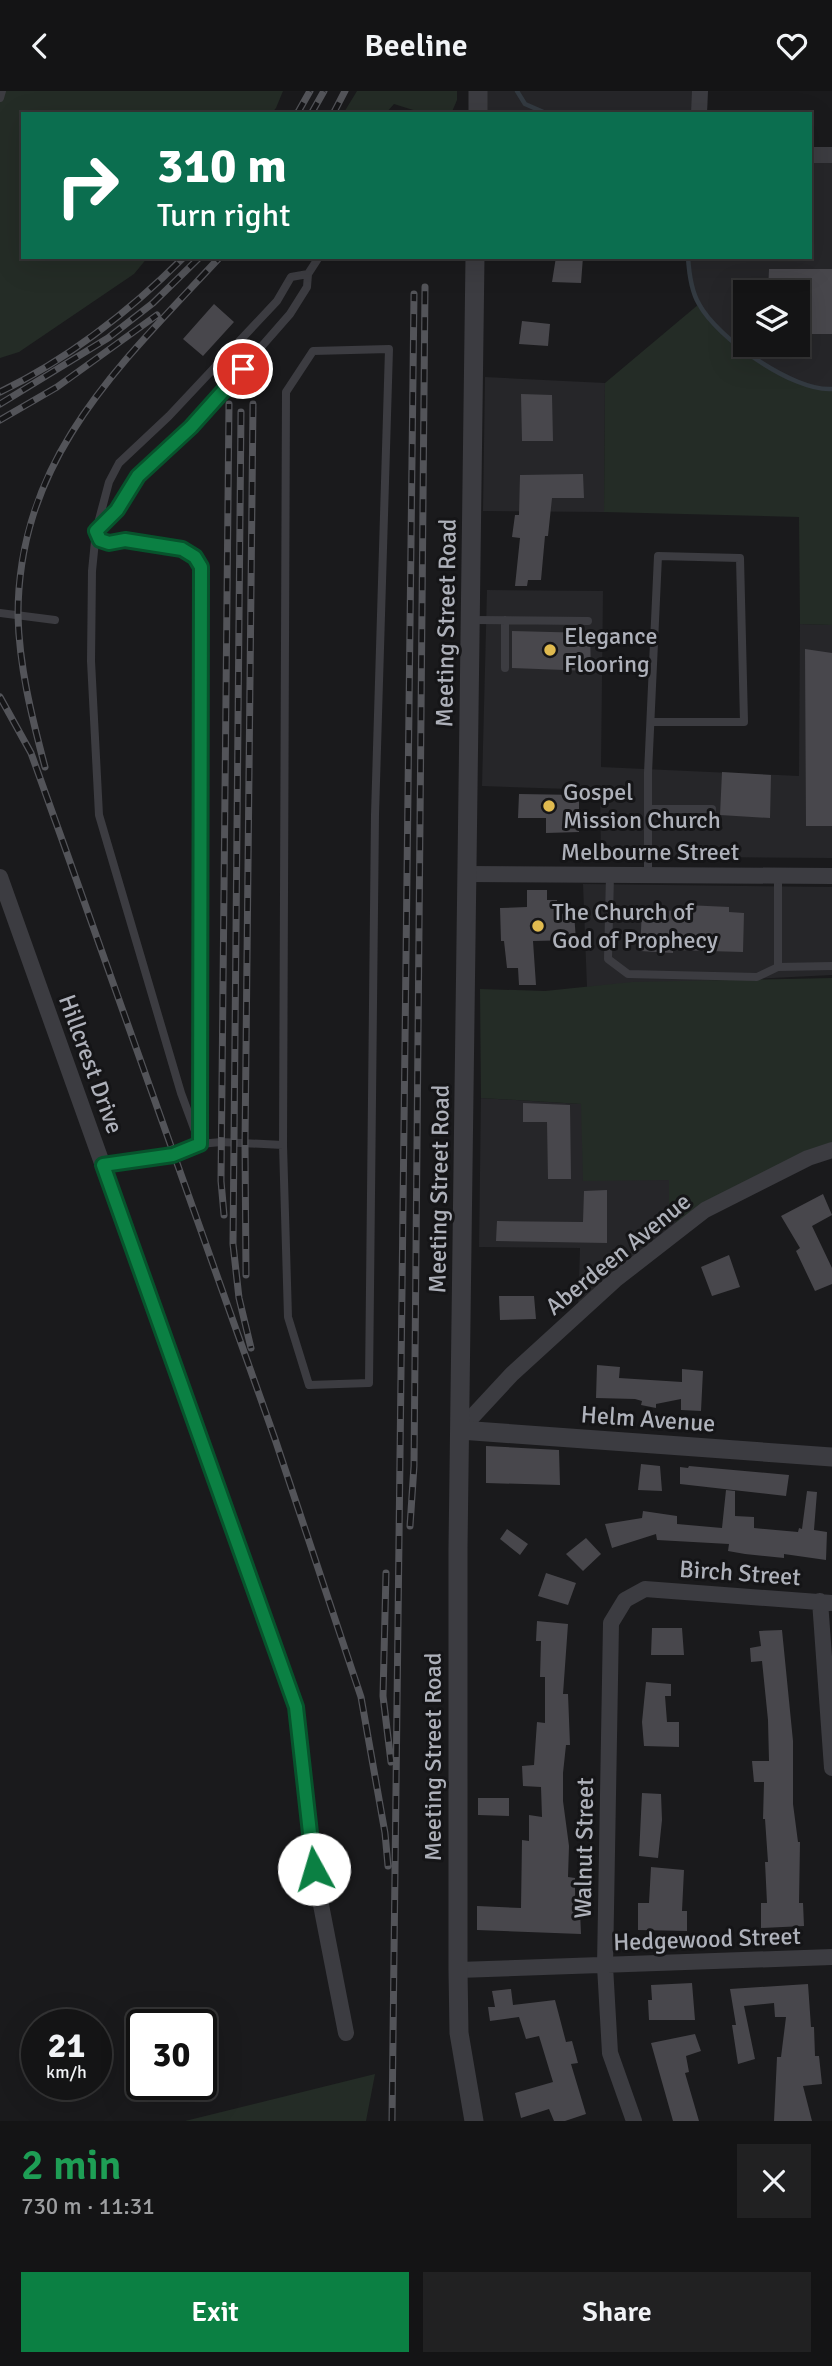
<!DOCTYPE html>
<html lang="en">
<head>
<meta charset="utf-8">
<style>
  :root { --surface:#141415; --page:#212122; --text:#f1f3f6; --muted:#9d9ea0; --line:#333334; --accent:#0b8043 }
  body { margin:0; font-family:Signika,sans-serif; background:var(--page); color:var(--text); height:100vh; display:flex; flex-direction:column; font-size:26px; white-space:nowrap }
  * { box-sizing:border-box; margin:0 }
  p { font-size:23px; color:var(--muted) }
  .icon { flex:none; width:38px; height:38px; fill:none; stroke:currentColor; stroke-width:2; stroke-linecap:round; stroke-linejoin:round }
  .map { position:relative; height:2030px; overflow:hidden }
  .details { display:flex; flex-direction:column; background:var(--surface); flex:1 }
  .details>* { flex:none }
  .banner { position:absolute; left:21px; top:21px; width:791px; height:147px; border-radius:0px; box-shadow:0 7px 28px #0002,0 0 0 2px var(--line); background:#0b6e4f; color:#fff; overflow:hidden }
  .tools { position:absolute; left:733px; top:189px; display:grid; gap:14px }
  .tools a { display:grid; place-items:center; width:77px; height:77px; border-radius:0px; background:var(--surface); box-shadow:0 7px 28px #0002,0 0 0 2px var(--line); font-size:35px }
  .speed { position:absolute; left:21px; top:1918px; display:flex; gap:14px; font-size:35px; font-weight:700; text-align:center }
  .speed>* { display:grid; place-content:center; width:91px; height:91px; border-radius:50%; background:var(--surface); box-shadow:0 7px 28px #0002,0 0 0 2px var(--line); line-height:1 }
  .speed small { font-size:18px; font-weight:400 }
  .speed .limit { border:4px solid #111; border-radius:10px; background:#fff; color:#111 }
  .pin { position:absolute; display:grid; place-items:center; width:60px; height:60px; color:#fff; margin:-30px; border:4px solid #fff; border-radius:50%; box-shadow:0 2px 7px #0007 }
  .me { position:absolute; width:77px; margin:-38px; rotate:354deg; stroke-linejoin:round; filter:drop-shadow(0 0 5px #0008) }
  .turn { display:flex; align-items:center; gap:24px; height:147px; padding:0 21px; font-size:32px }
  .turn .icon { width:91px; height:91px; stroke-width:2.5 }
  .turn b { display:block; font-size:49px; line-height:60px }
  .round { display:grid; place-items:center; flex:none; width:74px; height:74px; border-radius:0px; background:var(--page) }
  .summary { display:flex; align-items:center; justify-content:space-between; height:119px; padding:0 21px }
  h1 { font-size:42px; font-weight:600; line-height:52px; color:#1e9e55 }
  .cta { display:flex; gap:14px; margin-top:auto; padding:14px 21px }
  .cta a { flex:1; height:80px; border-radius:0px; background:var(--accent); color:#fff; font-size:28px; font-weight:600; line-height:80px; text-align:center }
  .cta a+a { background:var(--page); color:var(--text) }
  header { display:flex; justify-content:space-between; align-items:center; height:91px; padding:0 21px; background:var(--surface); font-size:32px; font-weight:600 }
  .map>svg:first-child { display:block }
  .built { fill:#262629; fill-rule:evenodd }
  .green { fill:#242c26 }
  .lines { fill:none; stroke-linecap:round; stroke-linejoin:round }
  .stream { stroke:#333a41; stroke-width:4.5 }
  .building { fill:#48474c }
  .service { stroke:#3c3c41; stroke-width:8 }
  .minor { stroke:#3c3c41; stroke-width:16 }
  .tertiary { stroke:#3c3c41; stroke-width:19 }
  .rail-casing { stroke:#535459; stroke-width:7 }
  .rail { stroke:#151517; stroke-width:4.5; stroke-dasharray:13; stroke-linecap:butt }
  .route-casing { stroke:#07532c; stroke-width:18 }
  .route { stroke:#0b8043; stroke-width:12 }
  .poi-dot { fill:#e0ba4f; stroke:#151517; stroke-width:2.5 }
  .labels { text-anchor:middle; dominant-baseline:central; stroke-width:6; stroke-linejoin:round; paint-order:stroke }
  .street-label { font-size:24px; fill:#aeb1ba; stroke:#151517 }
  .poi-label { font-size:24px; fill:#aeb1ba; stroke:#151517; text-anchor:start }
</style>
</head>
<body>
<header><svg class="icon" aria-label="back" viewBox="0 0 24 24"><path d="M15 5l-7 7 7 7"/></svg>Beeline<svg class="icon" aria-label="heart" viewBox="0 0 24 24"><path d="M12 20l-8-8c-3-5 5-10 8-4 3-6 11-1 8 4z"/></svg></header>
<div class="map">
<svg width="832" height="2030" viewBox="0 0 832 2030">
  <rect width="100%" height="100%" fill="#1a1a1c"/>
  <path class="built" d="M478,0H700L699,23H478Z
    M810,64H832V298L822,299L792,289L748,262L718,237L699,213L689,182L688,166H810ZM746,201H798V254H746Z
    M485,286L605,292L604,421L483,420Z
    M487,499L603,500L601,676L799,685L800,533L832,534V767L601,765L600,699L482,695Z
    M583,793L832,796V884L587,896Z
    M481,1007L581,1013L670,1089L669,1123L682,1137L578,1223L580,1157L479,1156Z"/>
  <path class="green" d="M0,0H283L276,17L271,23H23V166H148L134,183L19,261L0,267Z
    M357,0H457V9L451,23H426L394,13L385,23H343Z
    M699,213C727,248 784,301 832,298V534L800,533L799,426L604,421L605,292Z
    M832,887V1059L682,1137L669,1123V1089L583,1090L581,1013L481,1007L480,898L545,900L632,891Z
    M375,1983L366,2030H185Z"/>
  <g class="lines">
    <path class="stream" d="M517,0L525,13L548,23
      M688,166C689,182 691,200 699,213C717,247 794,301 832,298"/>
  </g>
  <path class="building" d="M556,166H583L581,192L552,191Z
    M769,178H832V243H798V201H768Z
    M214,213L234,231L203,265L183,248Z
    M522,230L550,233L548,255L519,253Z
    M521,303L552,304L553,350H522Z
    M583,383L584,407H552L548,445H545L541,489H528L527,495H515L520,447L512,446L515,424H519L520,384Z
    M512,540L590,542L591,580L512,577Z
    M805,558L832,562V735H806Z
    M722,681L771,684L770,727L720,724Z
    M519,703L579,704V741L546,742V727H518Z
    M527,799H547V809H557L558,823L574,822L576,849L533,850L536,894H519L518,877H507L504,850H501L500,817L527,816Z
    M686,814L729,816V821L744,822L743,861L673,859V862L640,860L642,819L685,820Z
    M523,1012L570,1014L571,1088H548L547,1031H523Z
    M607,1099V1152L496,1150L497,1130L583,1131L584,1100Z
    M823,1103L832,1124L812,1135L832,1177V1193L815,1200L796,1160L800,1157L781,1125Z
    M729,1164L740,1196L712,1205L701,1176Z
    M499,1205H534L536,1228L500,1229Z
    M597,1274L620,1276L619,1287L682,1291V1278L703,1280L701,1320L681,1319V1308L656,1313V1317L641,1314L642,1310L635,1308L596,1307Z
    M486,1355L559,1359L560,1394L486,1392Z
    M641,1373L660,1375L662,1400L638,1399Z
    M689,1375L789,1384L786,1405L680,1393V1376L688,1377Z
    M726,1399L735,1400V1425L754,1426V1437L798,1441L799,1437L802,1438L807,1400L817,1401L814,1439L827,1441L826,1469L784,1463V1467L745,1463L728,1460L729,1453L657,1449L656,1443L612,1457L605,1433L642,1427L643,1420L677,1425V1433L722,1437Z
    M507,1438L528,1453L520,1464L500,1448Z
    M586,1447L601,1463L583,1480L566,1463Z
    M546,1482L576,1492L568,1514L538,1505Z
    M537,1530L568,1533L563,1603H568L570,1654H566L563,1682V1710L569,1755L568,1786L575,1787V1820H580L581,1843L477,1839V1815L521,1817L522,1749L529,1750V1724L542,1726L541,1696L523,1695L522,1675L534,1674L537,1631L545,1632V1586H540L541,1550H536Z
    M652,1537H682L684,1564H651Z
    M782,1539L793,1650V1713L798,1751H800L799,1812H803L804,1835L761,1837V1812H767L765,1771H768L765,1728H763L764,1691H754L752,1670H769L768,1629L762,1570L751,1571L750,1557L761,1555L759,1540Z
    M646,1591L671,1593V1605H665L667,1631H679V1656L644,1655L642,1631Z
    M642,1702L661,1703L662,1729L658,1767L639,1765Z
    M478,1707H509V1725L478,1724Z
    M651,1776L684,1779L682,1820H687V1840L638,1839V1812H649Z
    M692,1892L695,1929H649L648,1909H652L651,1894Z
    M808,1893L811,1936H814L815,1965H819L822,1993L803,1995L812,2030H774L777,1966H781L786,1926H775L774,1912L744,1915L755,1968L738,1973L732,1934H736L730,1898Z
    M511,1898L513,1914L555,1909L566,1951L572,1950L578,1972L571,1973L586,2023L565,2030H554L549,2018L521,2027L515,2002L553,1991L539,1945L526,1948L519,1926L490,1930L488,1916H495L492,1900Z
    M695,1943L701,1960L686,1965L689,1981L685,1982L699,2030H673L651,1952Z"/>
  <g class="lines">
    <path class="service" d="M0,7L2,0
      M389,258L375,724L369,1292L309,1294L288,1226L283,1054L286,301L313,260Z
      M0,522L55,529
      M471,529L588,530
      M505,577V529
      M648,718H712
      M610,784L608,868L628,883L757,886L778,876
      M648,784V682L658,465L740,467L744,631H651
      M778,784V876L832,875
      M198,1048L181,1002L99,724L91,570L92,480L96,440L109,391L119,372L169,325L277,210L291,186L308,183
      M200,1053L201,476L195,466L182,458L125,449L109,452L100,449L96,440L117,419L138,385L191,336L290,223L307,196L308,183L319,166
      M103,1074L173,1064L200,1053L221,1051L283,1054"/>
    <path class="minor" d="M699,23L700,0
      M810,64H832
      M467,783L832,785
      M0,786L296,1616L314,1778L346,1942
      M460,1339L512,1283L615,1189L705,1119L808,1067L832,1059
      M820,1510L832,1677
      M458,1879L832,1866
      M634,2030L610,1962L605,1875L611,1532L625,1509L645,1498L832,1512"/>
    <path class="tertiary" d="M478,23V0
      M460,1339L832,1366
      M474,2030L459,1942L458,1879V1457L475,166"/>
    <g class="rail-casing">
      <path id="rail" d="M297,23L310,0
        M311,23L324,0
        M333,23L345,0
        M0,301C68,268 131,219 184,166
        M0,313L108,247L153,212L200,166
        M241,321L233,1153L239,1207L251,1257
        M0,329L57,296L157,224
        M0,606L31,662L64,754L275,1348L361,1606L385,1742L388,1775
        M45,676C32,627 19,575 18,524C18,366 121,273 220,166
        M224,1124L221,1090L229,313
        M246,1184L245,1052L253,313
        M410,1435L414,1375L425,196
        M386,1482L383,1605L391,1671
        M392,2030L414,203"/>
    </g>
    <use href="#rail" class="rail"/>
  </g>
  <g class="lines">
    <g class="route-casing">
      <path id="route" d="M243,278L191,336L138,385L117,419L96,440L100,449L109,452L125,449L182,458L195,466L201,476L200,1053L173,1064L103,1074L296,1616L314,1778"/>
    </g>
    <use href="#route" class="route"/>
  </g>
  <g class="poi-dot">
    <circle cx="550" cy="559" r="7"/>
    <circle cx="549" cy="715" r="7"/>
    <circle cx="538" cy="835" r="7"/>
  </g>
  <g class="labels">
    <g class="street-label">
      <text transform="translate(446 532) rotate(-89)">Meeting Street Road</text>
      <text x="650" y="761">Melbourne Street</text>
      <text transform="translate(91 973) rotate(70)">Hillcrest Drive</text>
      <text transform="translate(439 1098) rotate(-89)">Meeting Street Road</text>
      <text transform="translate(618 1163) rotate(-39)">Aberdeen Avenue</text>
      <text transform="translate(648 1328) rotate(4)">Helm Avenue</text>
      <text transform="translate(740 1482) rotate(4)">Birch Street</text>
      <text transform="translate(433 1666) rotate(-90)">Meeting Street Road</text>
      <text transform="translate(584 1757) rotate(-89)">Walnut Street</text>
      <text transform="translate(707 1848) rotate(-2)">Hedgewood Street</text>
    </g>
    <g class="poi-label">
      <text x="564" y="545">Elegance<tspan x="564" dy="28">Flooring</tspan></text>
      <text x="563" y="701">Gospel<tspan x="563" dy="28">Mission Church</tspan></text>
      <text x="552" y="821">The Church of<tspan x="552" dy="28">God of Prophecy</tspan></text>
    </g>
  </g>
</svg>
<div class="tools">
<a><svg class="icon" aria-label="layers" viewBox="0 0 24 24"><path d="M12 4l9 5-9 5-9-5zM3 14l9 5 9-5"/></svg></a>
</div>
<div class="speed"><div>21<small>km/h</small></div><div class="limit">30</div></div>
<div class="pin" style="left:243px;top:278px;background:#d93025"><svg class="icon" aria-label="arrive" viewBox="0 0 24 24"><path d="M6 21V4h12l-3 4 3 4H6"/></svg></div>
<svg class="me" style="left:314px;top:1778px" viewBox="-20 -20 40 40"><circle r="19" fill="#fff"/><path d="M0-13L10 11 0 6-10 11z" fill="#0b8043"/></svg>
<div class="banner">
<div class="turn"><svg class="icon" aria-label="right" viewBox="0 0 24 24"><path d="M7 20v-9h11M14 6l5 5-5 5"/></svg><div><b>310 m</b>Turn right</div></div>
</div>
</div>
<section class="details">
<div class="summary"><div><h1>2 min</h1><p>730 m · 11:31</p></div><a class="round"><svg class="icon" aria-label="close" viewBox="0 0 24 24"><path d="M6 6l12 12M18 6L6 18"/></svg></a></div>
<div class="cta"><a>Exit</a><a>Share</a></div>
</section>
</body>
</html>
